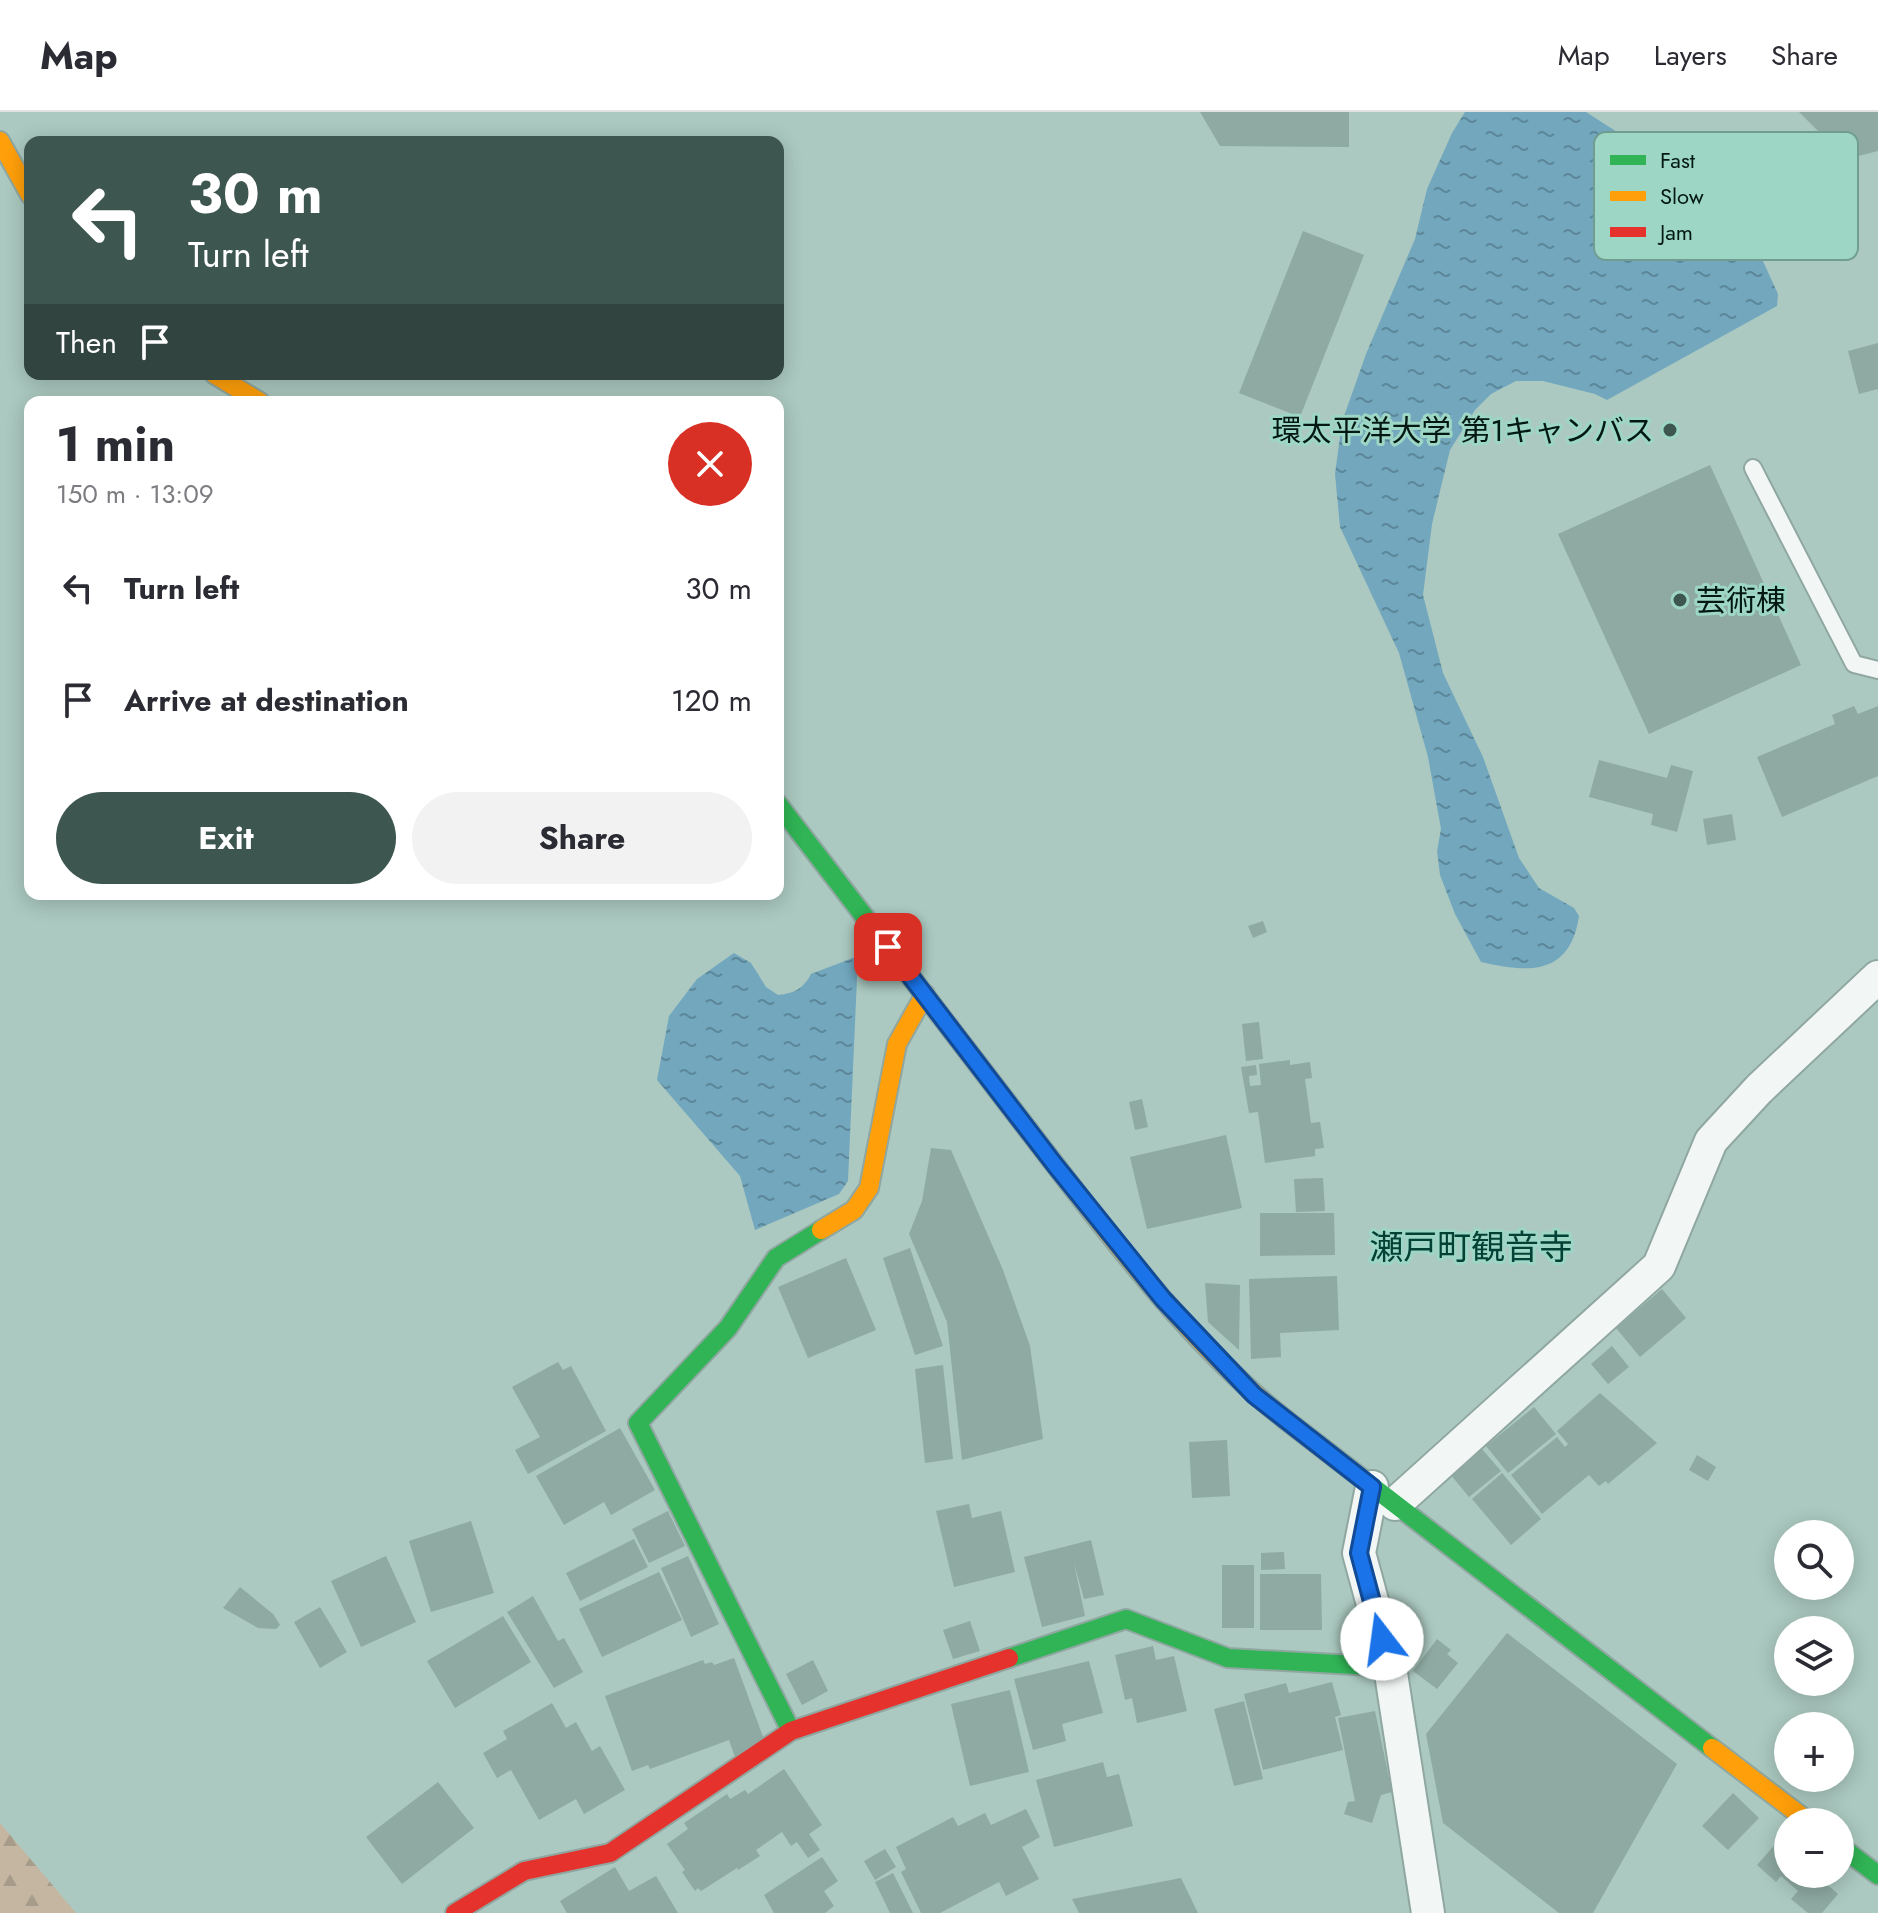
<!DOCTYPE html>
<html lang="en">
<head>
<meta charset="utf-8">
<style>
  :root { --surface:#fff; --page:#f2f2f3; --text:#2b2b33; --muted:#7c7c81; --line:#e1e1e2; --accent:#3e5650 }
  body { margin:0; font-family:Jost,"Noto Sans JP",sans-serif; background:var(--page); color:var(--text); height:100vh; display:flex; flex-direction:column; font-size:30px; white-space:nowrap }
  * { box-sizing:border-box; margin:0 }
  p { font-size:26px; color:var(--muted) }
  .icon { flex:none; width:44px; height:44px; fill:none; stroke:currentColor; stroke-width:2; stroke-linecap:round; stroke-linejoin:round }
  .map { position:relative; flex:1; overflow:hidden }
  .details { position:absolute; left:24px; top:284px; width:760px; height:504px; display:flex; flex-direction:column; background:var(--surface); border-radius:16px; box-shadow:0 4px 20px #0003 }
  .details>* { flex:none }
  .banner { position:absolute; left:24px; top:24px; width:760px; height:244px; border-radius:16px; box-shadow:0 4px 20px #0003; background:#3e5650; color:#fff; overflow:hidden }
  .fabs { position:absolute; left:1774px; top:1408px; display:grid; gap:16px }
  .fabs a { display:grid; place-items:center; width:80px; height:80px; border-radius:50%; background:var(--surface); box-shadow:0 4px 20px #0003; font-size:40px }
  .pin { position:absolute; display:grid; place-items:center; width:68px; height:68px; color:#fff; margin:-34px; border-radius:16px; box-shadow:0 4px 12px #0006 }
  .me { position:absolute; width:88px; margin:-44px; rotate:345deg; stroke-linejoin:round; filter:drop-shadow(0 0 6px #0008) }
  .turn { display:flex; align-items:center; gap:28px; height:168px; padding:0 32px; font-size:36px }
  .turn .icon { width:104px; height:104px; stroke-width:2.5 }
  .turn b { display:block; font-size:56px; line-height:68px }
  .then { display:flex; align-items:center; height:76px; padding:0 32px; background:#0003; gap:16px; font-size:30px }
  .round { display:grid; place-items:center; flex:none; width:84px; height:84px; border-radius:42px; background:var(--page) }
  .overview { display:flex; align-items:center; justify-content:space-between; height:136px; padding:0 32px }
  h1 { font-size:48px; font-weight:700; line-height:60px }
  .button { display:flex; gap:16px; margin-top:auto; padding:16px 32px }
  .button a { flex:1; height:92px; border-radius:48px; background:var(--accent); color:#fff; font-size:32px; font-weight:700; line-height:92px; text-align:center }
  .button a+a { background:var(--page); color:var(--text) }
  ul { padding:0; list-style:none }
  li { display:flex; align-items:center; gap:24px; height:112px; padding:0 32px }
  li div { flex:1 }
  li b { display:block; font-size:30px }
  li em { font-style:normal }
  header { display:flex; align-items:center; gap:48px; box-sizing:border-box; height:112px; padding:0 40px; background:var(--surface); border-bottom:2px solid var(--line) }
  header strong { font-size:38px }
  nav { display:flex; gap:44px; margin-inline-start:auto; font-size:28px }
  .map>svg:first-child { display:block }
  .forest { fill:url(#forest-firs) }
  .water { fill:url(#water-ripples) }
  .building { fill:#8eaaa2 }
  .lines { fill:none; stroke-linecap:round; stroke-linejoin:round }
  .lane-casing { stroke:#8fa7a0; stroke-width:20 }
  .street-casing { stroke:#8fa7a0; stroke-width:36 }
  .fast-casing { stroke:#8fa7a0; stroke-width:22 }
  .slow-casing { stroke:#8fa7a0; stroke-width:22 }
  .jam-casing { stroke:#8fa7a0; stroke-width:22 }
  .lane { stroke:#f2f7f6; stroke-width:16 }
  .street { stroke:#f2f7f6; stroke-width:32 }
  .fast { stroke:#30b455; stroke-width:18 }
  .slow { stroke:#ff9f0a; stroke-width:18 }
  .jam { stroke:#e5322d; stroke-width:18 }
  .route-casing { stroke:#114b97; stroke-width:20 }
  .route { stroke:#1a73e8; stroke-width:14 }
  .poi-dot { fill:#3e5650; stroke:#9ed6c6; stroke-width:3 }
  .labels { text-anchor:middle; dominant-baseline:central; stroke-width:6; stroke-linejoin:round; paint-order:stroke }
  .poi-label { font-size:30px; fill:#031813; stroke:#9ed6c6; text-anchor:end }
  .quarter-label { font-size:34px; fill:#024134; stroke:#9ed6c6 }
  .key { fill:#9ed6c6; stroke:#709d90; stroke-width:2 }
  .key-label { font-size:22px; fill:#031813 }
</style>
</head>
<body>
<header>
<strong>Map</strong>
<nav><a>Map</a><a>Layers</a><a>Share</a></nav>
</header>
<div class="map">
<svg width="1878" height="1801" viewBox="0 0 1878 1801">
  <defs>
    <pattern id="forest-firs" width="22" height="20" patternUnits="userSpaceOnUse" patternTransform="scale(2)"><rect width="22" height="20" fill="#c4b6a1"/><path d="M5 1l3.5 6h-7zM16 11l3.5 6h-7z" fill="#a79c8a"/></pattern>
    <pattern id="water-ripples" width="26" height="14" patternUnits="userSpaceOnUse" patternTransform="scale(2)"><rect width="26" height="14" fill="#72a7be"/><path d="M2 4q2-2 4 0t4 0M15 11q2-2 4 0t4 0" fill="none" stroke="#5b8799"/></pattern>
  </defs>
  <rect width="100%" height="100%" fill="#abc9c0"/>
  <path class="forest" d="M0,1711L76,1801H0Z"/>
  <path class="water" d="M1465,0H1586L1740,99L1778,182L1777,194L1607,288L1595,282L1543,269H1516L1491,282L1475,298L1450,338L1432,412L1423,483L1443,561L1483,645L1519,746L1539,776L1574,796L1579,804C1570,864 1529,861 1481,850L1455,802L1440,763L1437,739L1441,717L1428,645L1399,541L1340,415L1335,362L1342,310L1366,242L1415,127L1427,77L1452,21Z
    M734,841L751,851L766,875L778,883C795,881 803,877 811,862L858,844L848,1069L839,1082L755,1118L740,1064L657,968L669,904L697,867Z"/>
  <path class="building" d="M1200,0H1349V35L1220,34Z
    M1799,0H1878V39L1846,47Z
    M1303,119L1364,143L1300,305L1239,281Z
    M1878,231V277L1859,282L1848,239Z
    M1710,353L1801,553L1649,622L1558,422Z
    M1854,594L1858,602L1878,594V664L1782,705L1757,645L1835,612L1832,603Z
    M1599,648L1667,666L1671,653L1693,659L1677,720L1651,713L1653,702L1589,685Z
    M1732,702L1736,728L1707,733L1703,707Z
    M1263,809L1267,820L1253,826L1248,814Z
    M1259,910L1263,947L1246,949L1242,912Z
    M1290,948V953L1310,950L1312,966L1305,967L1311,1011L1320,1010L1324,1036L1315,1037V1044L1265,1051L1258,1000L1249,1001L1241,955L1256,953L1257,963L1249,964L1250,974L1261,973L1259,952Z
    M1142,987L1148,1015L1135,1018L1129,990Z
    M1226,1023L1242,1096L1147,1117L1130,1045Z
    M931,1036L951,1038L1003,1158L1030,1234L1043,1327L962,1348L947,1210L909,1122L922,1089Z
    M1323,1066L1325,1099L1296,1100L1294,1067Z
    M1260,1101H1334L1335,1143L1260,1144Z
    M910,1136L943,1234L915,1243L883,1146Z
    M846,1146L876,1218L808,1246L778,1175Z
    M1337,1164L1339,1218L1280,1221L1281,1245L1251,1247L1249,1167Z
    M1205,1171L1240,1173L1239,1238L1208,1210Z
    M1662,1177L1686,1206L1640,1245L1616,1216Z
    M1612,1234L1629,1255L1608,1272L1591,1252Z
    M558,1250L563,1258L571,1254L606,1319L528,1362L515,1338L540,1325L512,1275Z
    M943,1253L953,1347L925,1351L915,1257Z
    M1600,1281L1657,1331L1608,1372L1606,1369L1599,1374L1589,1363L1542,1402L1511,1363L1557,1325L1565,1335L1568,1332L1557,1319Z
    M1534,1295L1556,1322L1508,1361L1486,1334Z
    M620,1316L655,1378L611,1403L604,1390L564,1413L536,1364Z
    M1227,1328L1230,1384L1192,1386L1189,1330Z
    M1481,1336L1501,1359L1469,1385L1450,1362Z
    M1697,1343L1716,1355L1708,1369L1689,1358Z
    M1502,1361L1541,1407L1511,1433L1472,1387Z
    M969,1392L972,1406L1001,1399L1015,1460L954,1475L936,1399Z
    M668,1399L685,1434L649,1451L632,1417Z
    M471,1409L494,1481L431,1500L409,1429Z
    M634,1427L648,1455L580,1489L566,1461Z
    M1091,1428L1104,1483L1084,1487L1074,1451L1085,1504L1042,1515L1024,1445Z
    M1284,1440L1285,1457L1261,1458V1441Z
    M386,1444L416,1510L361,1535L331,1469Z
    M688,1444L719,1512L691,1525L661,1456Z
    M1222,1453H1254V1516H1222Z
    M659,1460L682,1508L602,1545L579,1497Z
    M1260,1462H1321L1322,1518H1260Z
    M240,1475L273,1502L280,1513L276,1517L258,1516L223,1496Z
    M533,1484L558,1529L564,1526L583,1560L554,1576L507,1500Z
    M320,1495L347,1540L320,1556L294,1510Z
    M503,1504L531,1550L455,1596L427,1549Z
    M970,1509L980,1539L953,1547L943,1518Z
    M1507,1521L1677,1652L1593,1801H1559L1443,1711L1426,1622Z
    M1437,1527L1451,1538L1447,1542L1458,1551L1437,1577L1413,1559Z
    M1153,1534L1156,1548L1174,1544L1187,1599L1137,1611L1132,1586L1125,1588L1115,1543Z
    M734,1546L766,1633L735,1645L729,1628L650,1657L648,1653L632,1659L605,1584L703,1548L705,1552L712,1550L714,1553Z
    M813,1548L828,1579L802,1593L786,1562Z
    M1089,1549L1103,1601L1062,1612L1066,1629L1033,1638L1014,1567Z
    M1332,1570L1341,1603L1335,1605L1343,1638L1263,1658L1244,1582L1286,1571L1289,1581Z
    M1010,1578L1029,1660L970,1674L951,1592Z
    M1244,1589L1263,1667L1234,1674L1214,1597Z
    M552,1591L566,1616L576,1610L592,1639L600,1634L625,1678L584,1702L576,1687L539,1708L511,1658L497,1666L483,1641L507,1627L503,1619Z
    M1375,1599L1392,1680L1381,1683L1372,1711L1344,1702L1348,1690L1355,1689L1338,1606Z
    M1103,1650L1107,1665L1119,1662L1133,1714L1054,1735L1036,1668Z
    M784,1657L822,1713L809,1722L820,1738L808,1746L797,1730L791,1734L782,1720L756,1738L760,1744L738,1758L737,1756L701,1779L698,1776L695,1779L682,1760L685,1758L667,1732L688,1717L684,1711L727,1682L730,1687L745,1678L748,1682Z
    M438,1670L474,1716L402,1772L366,1725Z
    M1733,1681L1759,1706L1728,1738L1702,1714Z
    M1026,1697L1040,1725L1022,1735L1039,1767L1006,1784L999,1770L940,1801H921L901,1760L906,1757L896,1735L953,1705L958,1714L985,1701L991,1713Z
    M1778,1729L1788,1738V1762H1815L1838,1782L1822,1801H1808L1791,1787L1798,1779L1781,1764L1776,1770L1757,1753Z
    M885,1737L896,1755L875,1768L864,1749Z
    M822,1745L838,1769L824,1779L834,1794L825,1801H774L764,1783Z
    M615,1755L629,1779L656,1764L678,1801H567L560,1789Z
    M893,1761L913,1801H890L875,1770Z
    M1181,1766L1198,1801H1079L1072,1787Z"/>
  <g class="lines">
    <g class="lane-casing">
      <path id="lane" d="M1753,356L1854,552L1878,558"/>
    </g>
    <g class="street-casing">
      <path id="street" d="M1372,1375L1359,1441L1390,1555L1428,1801
        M1395,1392L1659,1154L1711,1029L1759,977L1878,865"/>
    </g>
    <g class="fast-casing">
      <path id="fast" d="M778,692L1029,1019
        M1286,1308L1712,1636
        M1009,1546L1126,1507L1228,1546L1390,1555
        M791,1619L638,1311L728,1216L776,1146L821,1118
        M1840,1734L1878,1763"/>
    </g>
    <g class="slow-casing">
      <path id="slow" d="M0,29L30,83
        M214,262L260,290
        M1029,1019C1103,1115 1190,1233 1286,1308
        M821,1118L854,1098L869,1076L897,932L925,882
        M1712,1636L1809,1710"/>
    </g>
    <g class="jam-casing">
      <path id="jam" d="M455,1801L524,1759L610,1741L791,1619L1009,1546"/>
    </g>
    <use href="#lane" class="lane"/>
    <use href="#street" class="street"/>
    <use href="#fast" class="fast"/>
    <use href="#slow" class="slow"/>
    <use href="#jam" class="jam"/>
  </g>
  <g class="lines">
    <g class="route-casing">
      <path id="route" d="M888,835L1055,1053L1163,1187L1254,1283L1372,1375L1359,1441L1382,1527"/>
    </g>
    <use href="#route" class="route"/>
  </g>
  <g class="poi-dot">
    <circle cx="1670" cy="318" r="8"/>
    <circle cx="1680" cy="488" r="8"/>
  </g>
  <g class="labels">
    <g class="poi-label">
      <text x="1654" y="318">環太平洋大学 第1キャンバス</text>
      <text x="1696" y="488" text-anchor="start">芸術棟</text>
    </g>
    <g class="quarter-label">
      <text x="1471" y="1135">瀬戸町観音寺</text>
    </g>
  </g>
  <rect x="1594" y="20" width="264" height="128" rx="12" class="key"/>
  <rect x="1610" y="43" width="36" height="10" fill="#30b455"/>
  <rect x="1610" y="79" width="36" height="10" fill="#ff9f0a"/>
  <rect x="1610" y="115" width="36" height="10" fill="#e5322d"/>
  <g class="key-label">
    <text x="1660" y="56">Fast</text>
    <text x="1660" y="92">Slow</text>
    <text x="1660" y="128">Jam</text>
  </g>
</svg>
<div class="fabs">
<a><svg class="icon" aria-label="search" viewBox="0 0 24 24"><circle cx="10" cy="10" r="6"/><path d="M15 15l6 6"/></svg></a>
<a><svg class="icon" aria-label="layers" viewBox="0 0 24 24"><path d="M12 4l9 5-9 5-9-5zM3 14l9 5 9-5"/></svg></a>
<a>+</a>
<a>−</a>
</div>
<div class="pin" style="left:888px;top:835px;background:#d93025"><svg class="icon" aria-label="arrive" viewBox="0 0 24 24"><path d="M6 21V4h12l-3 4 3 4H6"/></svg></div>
<svg class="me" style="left:1382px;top:1527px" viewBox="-20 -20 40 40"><circle r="19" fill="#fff"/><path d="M0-13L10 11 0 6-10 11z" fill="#1a73e8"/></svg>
<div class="banner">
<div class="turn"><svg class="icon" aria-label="left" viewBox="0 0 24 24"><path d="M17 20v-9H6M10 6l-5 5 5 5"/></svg><div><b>30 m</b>Turn left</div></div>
<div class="then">Then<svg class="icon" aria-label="arrive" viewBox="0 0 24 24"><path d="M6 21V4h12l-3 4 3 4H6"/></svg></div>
</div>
<section class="details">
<div class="overview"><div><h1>1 min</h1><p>150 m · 13:09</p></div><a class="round" style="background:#d93025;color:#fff"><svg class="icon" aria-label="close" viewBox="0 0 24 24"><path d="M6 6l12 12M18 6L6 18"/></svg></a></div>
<ul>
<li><svg class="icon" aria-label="left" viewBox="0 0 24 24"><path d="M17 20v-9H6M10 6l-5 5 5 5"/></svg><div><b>Turn left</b></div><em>30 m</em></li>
<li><svg class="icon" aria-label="arrive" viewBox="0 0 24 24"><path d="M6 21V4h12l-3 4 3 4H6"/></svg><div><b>Arrive at destination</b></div><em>120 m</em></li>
</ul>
<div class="button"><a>Exit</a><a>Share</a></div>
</section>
</div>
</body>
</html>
